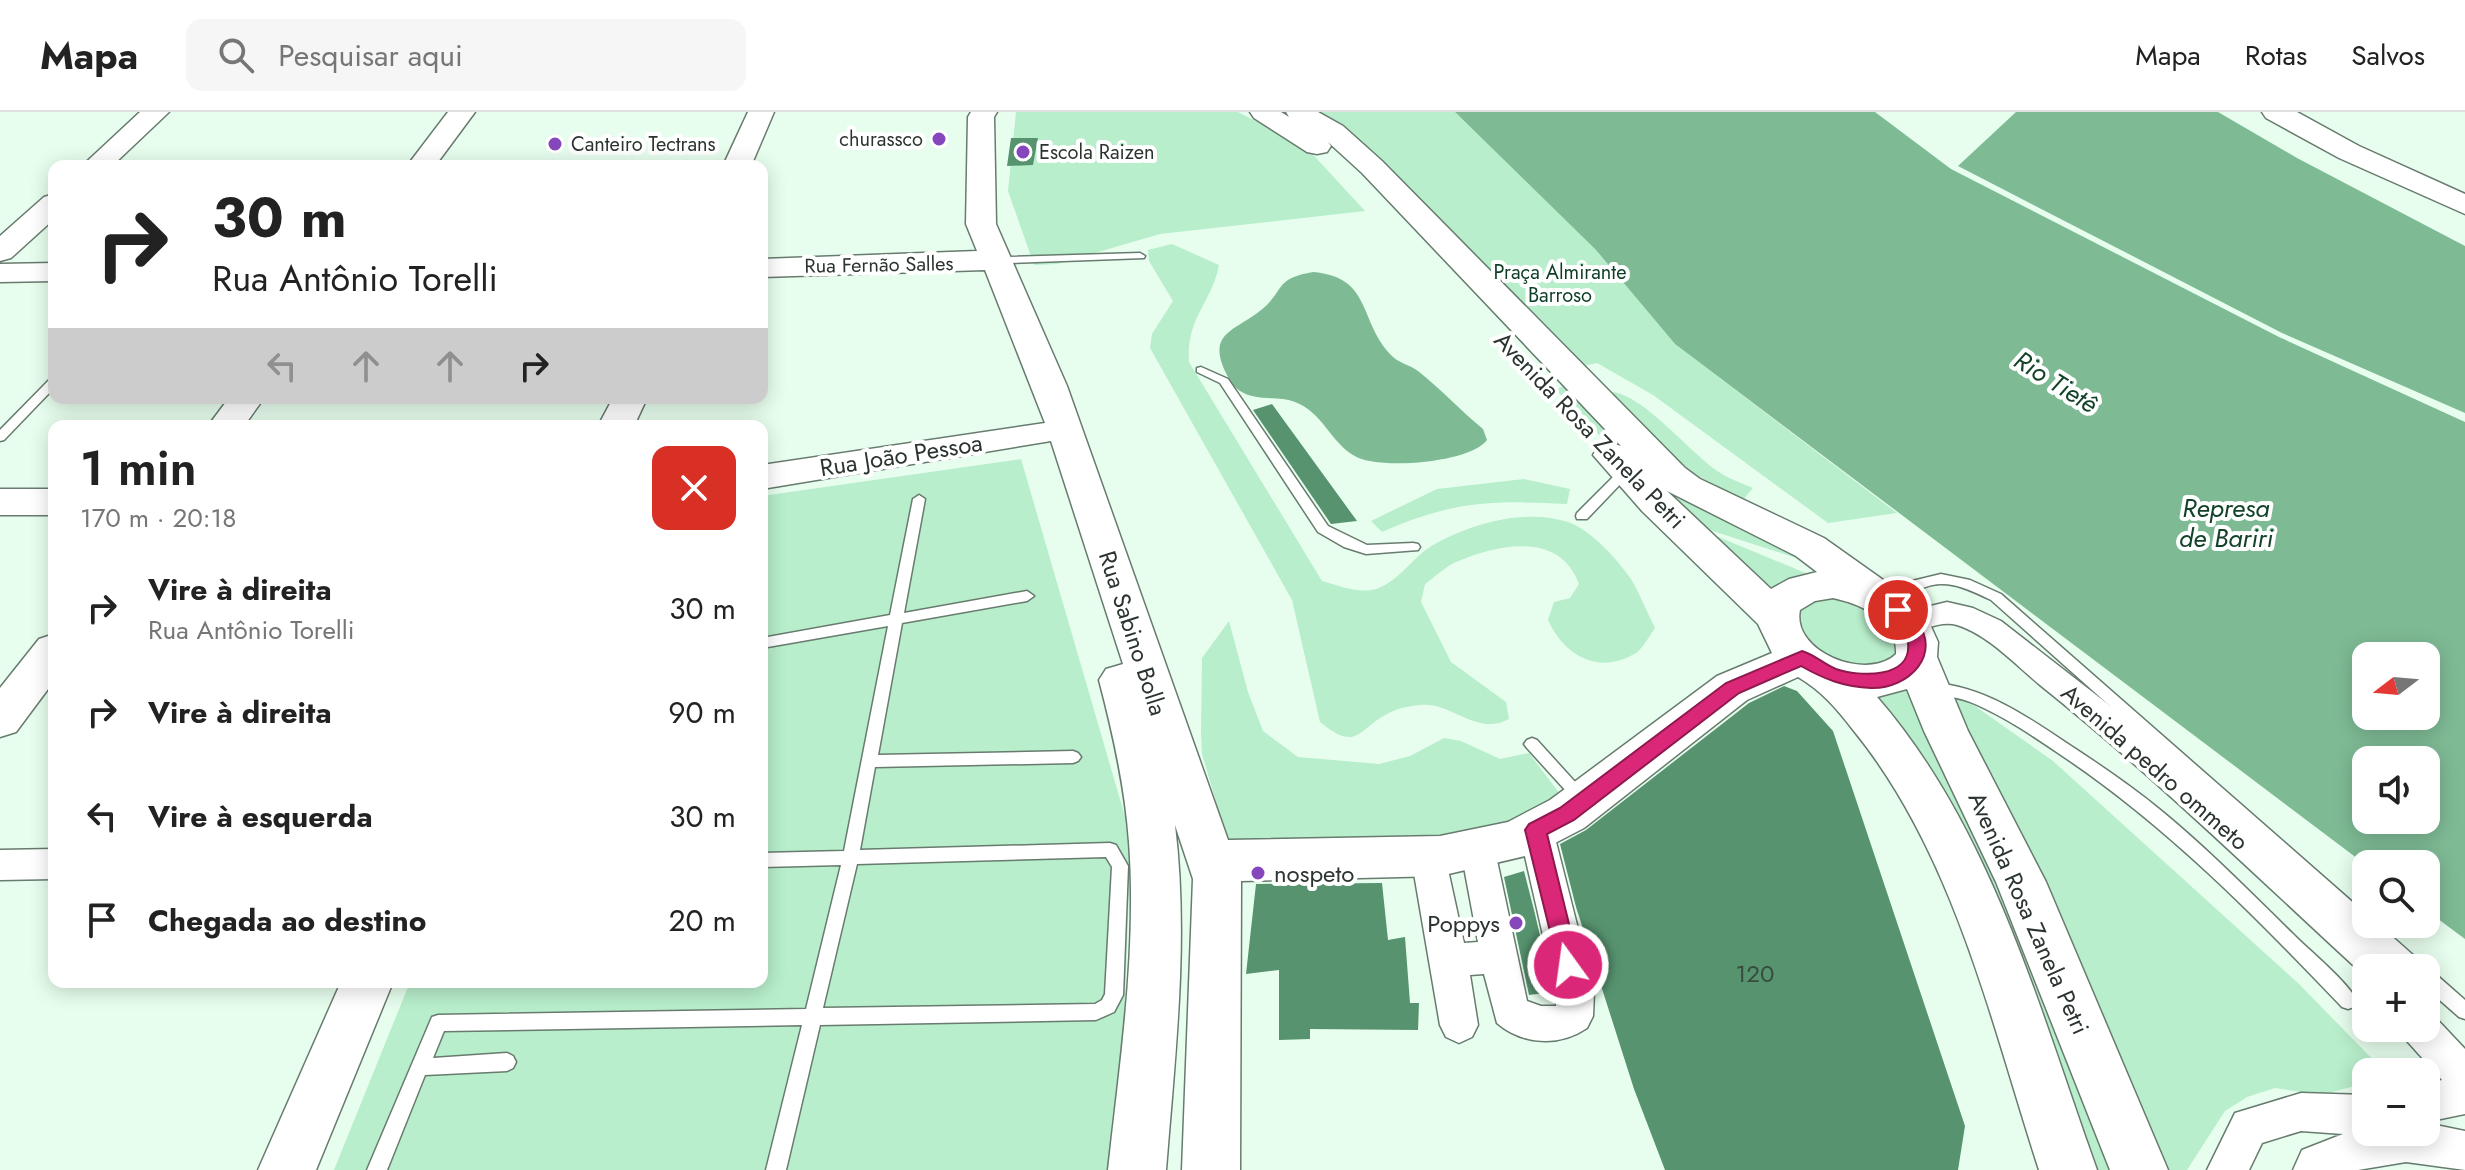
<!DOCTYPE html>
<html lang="pt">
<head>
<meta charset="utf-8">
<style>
  :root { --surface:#fff; --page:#f6f6f6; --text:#222; --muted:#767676; --line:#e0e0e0 }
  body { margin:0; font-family:Jost,sans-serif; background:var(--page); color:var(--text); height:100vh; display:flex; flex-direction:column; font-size:30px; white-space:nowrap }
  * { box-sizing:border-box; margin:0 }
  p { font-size:26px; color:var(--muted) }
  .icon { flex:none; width:44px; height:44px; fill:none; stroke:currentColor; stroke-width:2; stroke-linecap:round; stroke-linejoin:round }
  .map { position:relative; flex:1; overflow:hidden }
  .drawer { position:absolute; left:48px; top:308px; width:720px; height:568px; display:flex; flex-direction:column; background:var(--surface); border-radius:16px; box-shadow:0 4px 20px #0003 }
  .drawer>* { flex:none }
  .guide { position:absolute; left:48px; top:48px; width:720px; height:244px; border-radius:16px; box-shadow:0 4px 20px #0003; background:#fff; color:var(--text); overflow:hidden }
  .needle { width:52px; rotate:254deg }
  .buttons { position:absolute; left:2352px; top:530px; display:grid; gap:16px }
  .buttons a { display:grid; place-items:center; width:88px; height:88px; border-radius:16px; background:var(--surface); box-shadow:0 4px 20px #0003; font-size:40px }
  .pin { position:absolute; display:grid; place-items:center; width:68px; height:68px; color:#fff; margin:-34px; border:4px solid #fff; border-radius:50%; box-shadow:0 2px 8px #0007 }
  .me { position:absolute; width:88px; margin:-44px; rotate:346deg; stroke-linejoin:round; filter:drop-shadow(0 0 6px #0008) }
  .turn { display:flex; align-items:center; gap:28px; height:168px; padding:0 32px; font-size:36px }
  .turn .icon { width:104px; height:104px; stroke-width:2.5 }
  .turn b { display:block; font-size:56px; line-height:68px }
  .lanes { display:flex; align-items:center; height:76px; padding:0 32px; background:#0003; justify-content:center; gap:40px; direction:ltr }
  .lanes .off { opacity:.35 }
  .round { display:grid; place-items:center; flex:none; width:84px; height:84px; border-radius:16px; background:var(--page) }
  .head { display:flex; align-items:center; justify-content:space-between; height:136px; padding:0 32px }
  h1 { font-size:48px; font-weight:600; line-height:60px }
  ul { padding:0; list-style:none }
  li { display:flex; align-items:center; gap:24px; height:104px; padding:0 32px }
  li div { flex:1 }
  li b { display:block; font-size:30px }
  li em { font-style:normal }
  header { display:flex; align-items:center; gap:48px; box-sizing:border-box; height:112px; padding:0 40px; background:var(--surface); border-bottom:2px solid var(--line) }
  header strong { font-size:38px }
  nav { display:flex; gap:44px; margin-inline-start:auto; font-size:28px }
  .search { width:560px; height:72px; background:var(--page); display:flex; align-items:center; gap:20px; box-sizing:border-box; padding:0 28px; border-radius:16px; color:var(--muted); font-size:30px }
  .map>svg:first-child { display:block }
  .green { fill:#b8eecb }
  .water { fill:#7ebb95; fill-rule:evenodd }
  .building { fill:#57936f }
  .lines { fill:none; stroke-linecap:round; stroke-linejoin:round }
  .lane-casing { stroke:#677b6e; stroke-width:3 }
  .street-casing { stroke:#677b6e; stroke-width:3 }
  .secondary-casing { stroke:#677b6e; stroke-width:3 }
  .primary-casing { stroke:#677b6e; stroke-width:3 }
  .lane { fill:#fff; fill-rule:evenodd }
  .street { fill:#fff; fill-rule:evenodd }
  .secondary { fill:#fff; fill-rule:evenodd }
  .primary { fill:#fff; fill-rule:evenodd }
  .route { fill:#db2777; stroke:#8e194d; stroke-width:2 }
  .poi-dot { fill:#8747bc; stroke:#fff; stroke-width:3 }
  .labels { text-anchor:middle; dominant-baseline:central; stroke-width:8; stroke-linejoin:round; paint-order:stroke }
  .far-poi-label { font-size:20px; fill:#2b342e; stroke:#fff; text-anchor:start }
  .far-street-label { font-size:20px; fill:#2b342e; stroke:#fff }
  .far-park-label { font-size:20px; fill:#0d3e25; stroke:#fff }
  .street-label { font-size:24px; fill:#2b342e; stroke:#fff }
  .poi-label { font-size:24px; fill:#2b342e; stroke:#fff; text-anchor:start }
  .near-number-label { font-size:24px; fill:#364c3e }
  .water-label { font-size:26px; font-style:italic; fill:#124228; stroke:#fff }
</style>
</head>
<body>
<header>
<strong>Mapa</strong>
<div class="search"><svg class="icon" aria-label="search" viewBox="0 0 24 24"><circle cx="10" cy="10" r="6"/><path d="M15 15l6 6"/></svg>Pesquisar aqui</div>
<nav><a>Mapa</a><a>Rotas</a><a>Salvos</a></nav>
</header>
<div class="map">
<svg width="2465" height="1058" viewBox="0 0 2465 1058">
  <rect width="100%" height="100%" fill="#e7feee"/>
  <path class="green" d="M1016,0H1238L1306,35L1365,99L1160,122L1057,152L1034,153L1008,79Z
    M1305,0H1455L1596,138L1675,232L1897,401L1828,411L1653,283L1597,251L1573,256Z
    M1172,132L1219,153C1212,191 1186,205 1189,250L1322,469C1341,474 1362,484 1381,475C1401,466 1414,444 1433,433C1471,412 1524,396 1568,410C1591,418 1617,447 1631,467C1640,482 1647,500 1655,516C1650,523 1643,536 1636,541C1598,564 1564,543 1548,508L1554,490L1570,486L1579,472C1560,419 1498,432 1456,450C1445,455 1435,465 1425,472L1421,490L1451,550L1506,590L1509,607C1477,625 1451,589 1420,593C1410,594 1398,596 1389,601C1357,617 1358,641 1320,610L1292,488L1150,236L1152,222L1173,189L1149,149L1148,138Z
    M1576,271L1658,358L1812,451L1697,414L1666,393L1555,277Z
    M1611,280C1642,281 1691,342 1719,360C1729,367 1742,371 1753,376L1742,389C1684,360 1653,329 1611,280Z
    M1021,347L1131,725L1121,994L1114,1058H334L410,870H762V384Z
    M1524,367L1570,377L1567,392C1492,388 1452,389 1382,420L1371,409L1437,377Z
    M1697,416L1808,462L1810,474L1771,494Z
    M1811,478L1902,508L1901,553H1831L1792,521L1796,487Z
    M1229,509L1248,580L1263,619L1298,645L1379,652L1410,644L1444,626L1461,629L1500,647L1529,641L1566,690L1453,733L1230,737L1202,642L1201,621L1202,546Z
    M1914,563L2119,1058H2083L1864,577Z
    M1943,587L1962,588L1975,594L2053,649L2299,872L2383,958L2366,960V971L2321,983L2275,976L2247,985L2225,999L2187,1058H2151Z"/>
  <path class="water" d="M1455,0H1875L1951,57L2279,225L2465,310V827L2426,798V752L2366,753L1675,232L1596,138ZM2426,544V604H2366V544ZM2426,648V708H2366V648Z
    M2016,0H2218L2297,46L2465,134V301L2282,221L1958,54Z
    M1313,160C1373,165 1358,210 1392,244C1399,251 1410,253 1418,259C1441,277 1461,299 1483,317L1487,328C1470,351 1376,359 1353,343C1330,329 1323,301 1295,290C1281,284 1266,288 1252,284C1239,281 1231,273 1226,261C1206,220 1236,219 1261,198C1286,178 1273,167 1313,160Z"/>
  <path class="building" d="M1011,26H1038L1033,53L1007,54Z
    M1272,292L1357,409L1331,412L1253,298Z
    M1784,574L1797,579L1833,619L1965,1014L1958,1058H1665L1634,977L1576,795L1560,732L1586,718L1749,591Z
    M1524,759L1535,802L1553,880L1529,883L1504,765Z
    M1382,771L1388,828L1405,825L1410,891H1419L1418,918L1310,917V927L1279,928V858L1246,862L1256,772Z"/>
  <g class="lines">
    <g class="lane-casing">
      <path id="lane" d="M1140,141L1145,144L1144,146L1008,151L1003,148L1008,145Z
        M1201,255L1228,267L1328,414L1367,433L1413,431L1418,432L1420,435L1418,438L1366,442L1344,435L1318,420L1220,271L1197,260V256Z
        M54,266V276L4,328L0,329V318L50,267Z
        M1626,355L1630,356L1632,359L1630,362L1587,407H1577L1576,404L1577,401L1622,356Z
        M919,383L925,387L904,501L1027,479L1034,484L1027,489L902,511L878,643L1073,639L1078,641L1081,645L1078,649L1073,651L875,655L860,738L1110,731L1116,733L1128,754L1123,883L1114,900L1096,908L820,913L786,1058H766L802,913L444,919L433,946L507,941L513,944L516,950L513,956L507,959L425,963L387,1058H367L432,905L438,903L806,897L841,753L762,755V741L844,739L888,514L762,536V526L890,503L913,387ZM1106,745L1112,755L1105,882L1102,888L1095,892L823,896L857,752Z
        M1941,462L1970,468L2001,482L2366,802V812H2378L2422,851L2425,856H2404L1991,488C1946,466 1934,466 1891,493L1886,495L1879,490L1881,487L1912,469Z
        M1933,571C1982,574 2025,603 2065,630C2099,652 2133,675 2164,701C2210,739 2252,782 2294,823C2310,839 2348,870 2357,889L2354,895L2348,897L2342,895C2256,805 2168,715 2064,645C2036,626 2007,606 1975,592C1958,584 1945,585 1928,580L1926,576L1928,572Z
        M1532,626L1537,628L1586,682L1589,686L1586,690L1581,692L1576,690L1527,636L1524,632L1527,628Z
        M2426,857L2432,859L2465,888V907L2459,905L2426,876Z"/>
    </g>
    <g class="street-casing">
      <path id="street" d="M1947,490L1973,496L2001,509L2113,596L2395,844L2400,856H2366V865C2259,767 2154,664 2040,573C2016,553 1987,522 1957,513C1937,507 1918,524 1898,518L1893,510L1898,502Z
        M1536,704L1548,708L1553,718L1594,880L1593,904L1587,916C1559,935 1523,933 1497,911L1484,862L1470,863L1478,913L1472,925L1459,931L1446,925L1440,913L1411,744L1416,734L1428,729L1440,734L1445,744L1464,831L1478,830L1461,739L1466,729L1478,725L1490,729L1495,739L1527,889L1541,894H1556V880L1519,718L1524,708Z
        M54,737V767L0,768V738Z
        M2426,901L2433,903L2465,937V1002L2426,1010V972L2442,968L2407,929L2401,916H2426Z
        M2301,981L2366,983V1020H2426V1011L2465,1019V1058L2406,1050L2358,1058H2293L2302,1038L2343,1022L2301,1019L2262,1031L2249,1058H2207L2235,1001Z"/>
    </g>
    <g class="secondary-casing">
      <path id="secondary" d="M140,0H169L112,54H82Z
        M448,0H475L435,54H407Z
        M748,0H774L751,54H723Z
        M971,0H997L994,5L996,112L1067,274L1228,728L1440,724L1508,710L1550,688L1717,564L1772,541L1758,512L1642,399L1593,343L1598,335L1611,331L1621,334L1362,61L1328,30L1331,34L1327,40L1317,42L1307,40L1254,6L1250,0H1281L1289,5L1286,0H1318L1343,14L1382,49L1685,356L1700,367L1824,426L1903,482L1928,508L1938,530L1937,545L1968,619L2046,770L2168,1058H2110L1996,770L1924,619L1907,577L1877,585C1992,717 2039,897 2097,1058H2039C1991,910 1954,742 1854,619C1837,597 1822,579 1798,565L1747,588L1584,716L1534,742L1440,764L1241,769L1240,1058H1182L1193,767L1175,713C1189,828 1175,943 1166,1058H1108C1120,949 1137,840 1129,730C1125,675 1113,621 1099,568L1106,557L1123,552L1051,329L762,377V353L1045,311L985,158L762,165V147L977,139L966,112L968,5ZM1667,379L1796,444L1817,460L1789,467L1771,477ZM1833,486C1861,492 1898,508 1896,542C1867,570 1791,540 1800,498L1815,489Z
        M54,82V107L11,146L0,149V124L44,85Z
        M54,151V169L0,170V152Z
        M229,286H264L244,314H208Z
        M613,286H647L634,314H598Z
        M0,377H54V403H0Z
        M54,522V569L16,620L0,625V576L39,527Z
        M341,870H393L316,1058H258Z"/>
    </g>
    <g class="primary-casing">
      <path id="primary" d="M2262,0H2297L2359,34L2465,82V102L2339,46L2266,6Z"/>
    </g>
    <use href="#lane" class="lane"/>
    <use href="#street" class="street"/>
    <use href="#secondary" class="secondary"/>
    <use href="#primary" class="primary"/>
  </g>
  <path class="route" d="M1898,492C1906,494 1911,501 1916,508C1943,542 1909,577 1871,576C1844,575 1824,567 1801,554L1739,581L1574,708L1547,722L1579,853L1576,860L1568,863L1560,860L1525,718L1529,712L1560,696L1726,571L1802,539C1815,543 1824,552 1836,557C1859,565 1912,567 1908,531C1907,518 1895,509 1889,498Z"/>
  <g class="poi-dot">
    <circle cx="939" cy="27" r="8"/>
    <circle cx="555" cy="32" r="8"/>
    <circle cx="1023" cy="40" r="8"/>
    <circle cx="1258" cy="761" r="8"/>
    <circle cx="1516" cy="811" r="8"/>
  </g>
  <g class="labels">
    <g class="far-poi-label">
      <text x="923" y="27" text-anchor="end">churassco</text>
      <text x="571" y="32">Canteiro Tectrans</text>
      <text x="1039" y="40">Escola Raizen</text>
    </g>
    <g class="far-street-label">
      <text transform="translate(879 153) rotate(-1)">Rua Fernão Salles</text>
    </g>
    <g class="far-park-label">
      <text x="1560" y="160">Praça Almirante<tspan x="1560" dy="23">Barroso</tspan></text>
    </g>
    <g class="street-label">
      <text transform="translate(1590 318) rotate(46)">Avenida Rosa Zanela Petri</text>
      <text transform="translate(901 343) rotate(-9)">Rua João Pessoa</text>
      <text transform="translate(1133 521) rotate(72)">Rua Sabino Bolla</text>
      <text transform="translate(2155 655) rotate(41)">Avenida pedro ommeto</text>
      <text transform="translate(2029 801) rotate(66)">Avenida Rosa Zanela Petri</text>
    </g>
    <g class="poi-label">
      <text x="1274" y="761">nospeto</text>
      <text x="1500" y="811" text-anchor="end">Poppys</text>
    </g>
    <g class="near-number-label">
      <text x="1755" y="861">120</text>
    </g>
    <g class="water-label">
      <text transform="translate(2056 270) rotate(32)">Rio Tietê</text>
      <text x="2226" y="396">Represa<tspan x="2226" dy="30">de Bariri</tspan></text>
    </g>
  </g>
</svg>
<div class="buttons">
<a><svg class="needle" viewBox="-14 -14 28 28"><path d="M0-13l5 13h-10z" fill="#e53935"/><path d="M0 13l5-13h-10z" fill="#767676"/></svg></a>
<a><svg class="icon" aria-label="sound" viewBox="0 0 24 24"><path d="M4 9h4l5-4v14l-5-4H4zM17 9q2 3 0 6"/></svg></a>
<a><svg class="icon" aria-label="search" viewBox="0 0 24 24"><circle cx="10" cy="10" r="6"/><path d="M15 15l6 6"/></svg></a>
<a>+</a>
<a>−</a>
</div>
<div class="pin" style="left:1898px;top:498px;background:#d93025"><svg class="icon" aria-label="arrive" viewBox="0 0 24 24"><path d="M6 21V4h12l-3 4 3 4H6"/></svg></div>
<svg class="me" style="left:1568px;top:853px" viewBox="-20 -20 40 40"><circle r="17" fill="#db2777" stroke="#fff" stroke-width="3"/><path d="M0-11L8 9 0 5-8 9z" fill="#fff"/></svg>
<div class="guide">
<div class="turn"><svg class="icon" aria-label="right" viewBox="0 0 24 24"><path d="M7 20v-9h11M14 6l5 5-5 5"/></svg><div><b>30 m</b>Rua Antônio Torelli</div></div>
<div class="lanes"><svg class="icon off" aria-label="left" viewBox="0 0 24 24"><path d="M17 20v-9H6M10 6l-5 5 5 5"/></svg><svg class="icon off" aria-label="ahead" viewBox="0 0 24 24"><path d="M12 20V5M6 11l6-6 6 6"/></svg><svg class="icon off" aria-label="ahead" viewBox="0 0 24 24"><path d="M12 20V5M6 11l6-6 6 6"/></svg><svg class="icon" aria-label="right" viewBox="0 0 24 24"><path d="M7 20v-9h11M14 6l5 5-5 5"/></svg></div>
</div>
<section class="drawer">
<div class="head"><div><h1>1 min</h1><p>170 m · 20:18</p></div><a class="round" style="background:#d93025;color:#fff"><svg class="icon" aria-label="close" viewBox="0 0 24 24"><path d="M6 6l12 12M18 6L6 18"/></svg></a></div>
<ul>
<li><svg class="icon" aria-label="right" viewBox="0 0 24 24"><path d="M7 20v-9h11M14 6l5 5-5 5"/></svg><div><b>Vire à direita</b><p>Rua Antônio Torelli</p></div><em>30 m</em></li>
<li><svg class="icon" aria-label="right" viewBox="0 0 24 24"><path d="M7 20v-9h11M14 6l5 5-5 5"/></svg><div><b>Vire à direita</b></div><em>90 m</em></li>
<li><svg class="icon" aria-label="left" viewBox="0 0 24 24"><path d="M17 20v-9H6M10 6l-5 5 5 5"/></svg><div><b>Vire à esquerda</b></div><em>30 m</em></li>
<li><svg class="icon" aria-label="arrive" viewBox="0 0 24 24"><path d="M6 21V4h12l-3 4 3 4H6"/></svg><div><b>Chegada ao destino</b></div><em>20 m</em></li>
</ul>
</section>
</div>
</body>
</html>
